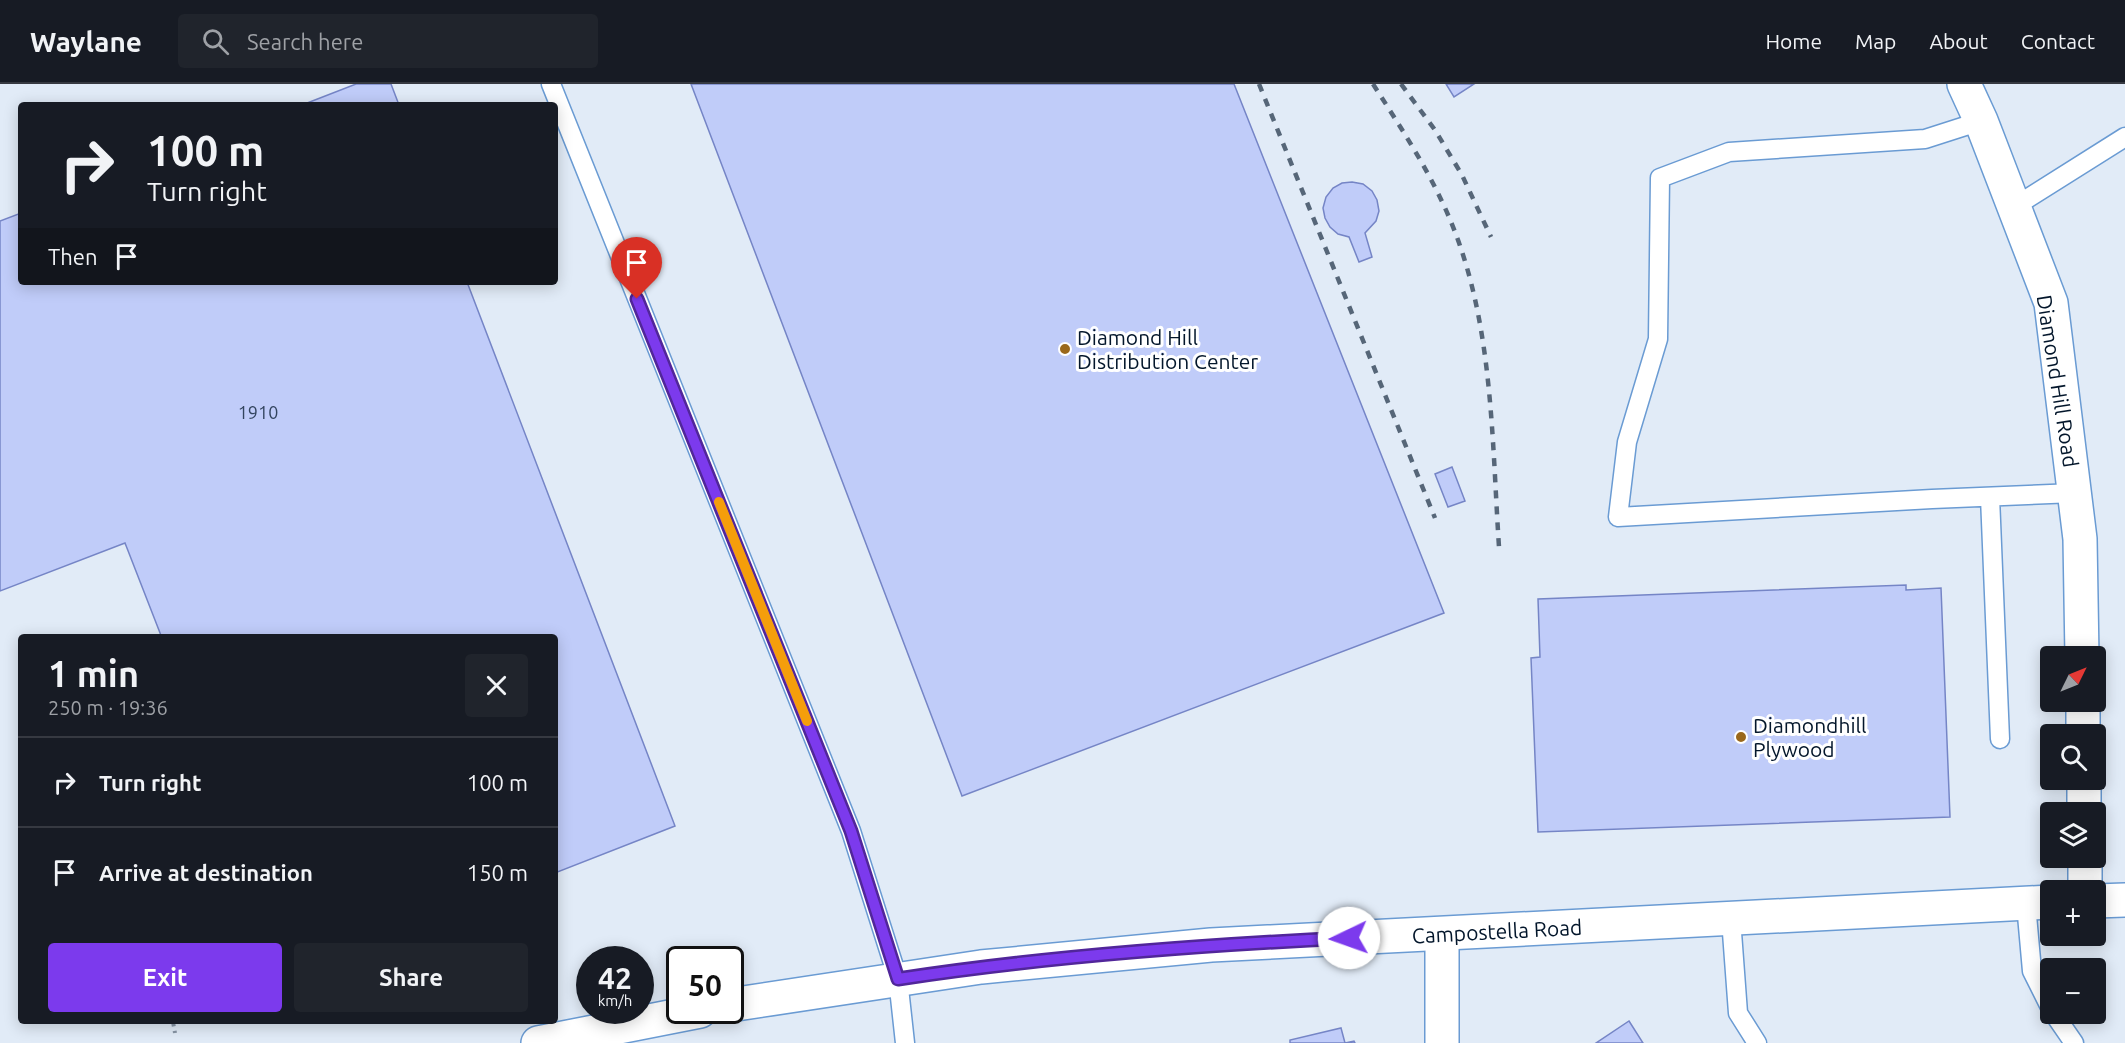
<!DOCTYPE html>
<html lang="en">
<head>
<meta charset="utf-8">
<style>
  :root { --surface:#171b24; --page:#20242c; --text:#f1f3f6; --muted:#9ea1a6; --line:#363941; --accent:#7c3aed }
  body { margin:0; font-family:Ubuntu,sans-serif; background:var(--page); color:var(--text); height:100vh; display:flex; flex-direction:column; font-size:22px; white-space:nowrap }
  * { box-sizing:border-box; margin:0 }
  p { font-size:20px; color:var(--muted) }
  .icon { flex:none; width:33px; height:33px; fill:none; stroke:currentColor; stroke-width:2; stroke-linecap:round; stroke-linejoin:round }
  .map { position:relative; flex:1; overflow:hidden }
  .sheet { position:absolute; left:18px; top:550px; width:540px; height:390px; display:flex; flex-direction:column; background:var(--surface); border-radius:6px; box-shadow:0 3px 15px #0003 }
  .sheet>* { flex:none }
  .guide { position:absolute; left:18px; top:18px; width:540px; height:183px; border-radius:6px; box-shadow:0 3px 15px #0003; background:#171b24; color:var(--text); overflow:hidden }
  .needle { width:39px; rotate:47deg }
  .buttons { position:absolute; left:2040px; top:562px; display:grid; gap:12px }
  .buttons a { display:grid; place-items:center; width:66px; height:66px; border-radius:6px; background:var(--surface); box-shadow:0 3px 15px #0003; font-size:30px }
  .speed { position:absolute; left:576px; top:862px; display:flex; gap:12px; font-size:30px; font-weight:700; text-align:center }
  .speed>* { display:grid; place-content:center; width:78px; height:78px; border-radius:50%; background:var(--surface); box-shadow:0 3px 15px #0003; line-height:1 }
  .speed small { font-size:15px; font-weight:400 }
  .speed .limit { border:3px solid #111; border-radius:9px; background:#fff; color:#111 }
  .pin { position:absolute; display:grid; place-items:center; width:51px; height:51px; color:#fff; margin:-62px -26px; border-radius:50% 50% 50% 0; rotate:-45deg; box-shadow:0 0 6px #0007 }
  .pin .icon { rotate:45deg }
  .me { position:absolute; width:66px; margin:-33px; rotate:267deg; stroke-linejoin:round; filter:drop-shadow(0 0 4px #0008) }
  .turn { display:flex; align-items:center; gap:21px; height:126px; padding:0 30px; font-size:27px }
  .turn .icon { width:78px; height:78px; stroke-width:2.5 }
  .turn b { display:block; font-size:42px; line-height:51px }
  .then { display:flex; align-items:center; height:57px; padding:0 30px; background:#0003; gap:12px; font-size:22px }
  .round { display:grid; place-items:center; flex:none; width:63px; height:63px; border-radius:6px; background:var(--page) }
  .overview { display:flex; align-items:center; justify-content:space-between; height:102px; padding:0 30px }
  h1 { font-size:36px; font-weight:700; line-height:45px }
  .action { display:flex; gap:12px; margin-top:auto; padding:12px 30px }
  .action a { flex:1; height:69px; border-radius:6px; background:var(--accent); color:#fff; font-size:24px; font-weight:700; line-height:69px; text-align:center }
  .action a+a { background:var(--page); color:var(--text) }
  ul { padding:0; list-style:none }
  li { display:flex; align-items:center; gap:18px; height:90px; padding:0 30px; border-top:2px solid var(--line) }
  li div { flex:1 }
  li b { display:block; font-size:22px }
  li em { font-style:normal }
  header { display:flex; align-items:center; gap:36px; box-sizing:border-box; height:84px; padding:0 30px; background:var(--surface); border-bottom:2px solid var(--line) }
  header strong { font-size:28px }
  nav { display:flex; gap:33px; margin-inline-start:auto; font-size:21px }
  .search { width:420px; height:54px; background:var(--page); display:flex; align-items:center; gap:15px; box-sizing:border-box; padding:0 21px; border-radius:6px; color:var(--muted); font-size:22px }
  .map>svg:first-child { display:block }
  .building { fill:#c0ccf9; stroke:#7585c6; stroke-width:1.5 }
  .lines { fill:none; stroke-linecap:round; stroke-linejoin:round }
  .service-casing { stroke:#6a9bd3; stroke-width:21 }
  .minor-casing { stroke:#6a9bd3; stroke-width:36 }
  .secondary-casing { stroke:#6a9bd3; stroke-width:36 }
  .path { stroke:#8795a5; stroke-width:4; stroke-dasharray:4.5 4.5; stroke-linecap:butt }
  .service { stroke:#fff; stroke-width:18 }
  .minor { stroke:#fff; stroke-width:33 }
  .secondary { stroke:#fff; stroke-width:33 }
  .rail { stroke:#566678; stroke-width:4.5; stroke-dasharray:8 8; stroke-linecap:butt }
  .route-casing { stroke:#51269a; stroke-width:15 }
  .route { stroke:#7c3aed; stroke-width:10 }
  .slow { stroke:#f59e0b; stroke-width:10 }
  .poi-dot { fill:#9a681c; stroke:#fff; stroke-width:2 }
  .labels { text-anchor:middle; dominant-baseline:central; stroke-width:6; stroke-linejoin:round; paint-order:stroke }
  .number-label { font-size:18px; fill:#32445e }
  .poi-label { font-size:21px; fill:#03162b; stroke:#fff; text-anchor:start }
  .street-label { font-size:21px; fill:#03162b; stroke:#fff }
</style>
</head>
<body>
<header>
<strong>Waylane</strong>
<div class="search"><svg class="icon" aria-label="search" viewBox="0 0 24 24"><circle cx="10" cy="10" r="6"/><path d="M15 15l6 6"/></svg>Search here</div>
<nav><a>Home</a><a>Map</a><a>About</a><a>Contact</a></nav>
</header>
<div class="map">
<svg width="2125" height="959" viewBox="0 0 2125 959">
  <rect width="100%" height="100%" fill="#e1ebf7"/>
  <path class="building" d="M356,0H391L399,21H302Z
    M691,0H1234L1444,529L962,712Z
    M1446,0H1474L1454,13Z
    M1352,98L1363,100L1372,107L1377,116L1379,127L1376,137L1365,149L1372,173L1359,178L1349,153L1338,150L1330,143L1325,134L1323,124L1326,113L1333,104L1342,99Z
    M21,129V198H467L675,742L555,789V554H162L125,459L0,507V137Z
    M1452,383L1465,417L1448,423L1435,390Z
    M1906,501V506L1941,504L1950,733L1538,748L1531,574L1540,573L1538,515Z
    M1629,937L1643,959H1596Z
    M1341,944L1345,959L1354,957L1355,959H1290V956Z"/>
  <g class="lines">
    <g class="service-casing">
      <path id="service" d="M551,0L851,747L898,895L905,959
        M1981,37L1925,55L1729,68L1660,94L1658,255L1627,358L1618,433L1932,415L2075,409
        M2014,123L2125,53
        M1990,413L2000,655
        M2026,820L2032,887L2050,923
        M1731,835L1738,929L1757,959
        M2054,930L2074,959"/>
    </g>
    <g class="minor-casing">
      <path id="minor" d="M1964,0L1981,37L2051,219L2080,455L2082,573
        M2083,618V651
        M2084,696V729
        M2085,774V807
        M1442,850V959"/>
    </g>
    <g class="secondary-casing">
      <path id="secondary" d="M2096,817L2125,816
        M730,921L981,883L1211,861L2050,818
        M538,959L700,927"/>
    </g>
    <path class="path" d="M173,938L175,949"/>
    <use href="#service" class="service"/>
    <use href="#minor" class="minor"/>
    <use href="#secondary" class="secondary"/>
    <path class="rail" d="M1259,0L1435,434
      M1373,0C1403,47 1435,95 1455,148C1493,247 1492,358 1499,463
      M1401,0L1435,46L1462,91L1491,153"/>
  </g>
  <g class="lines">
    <g class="route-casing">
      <path id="route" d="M637,215L851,747L898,895C1048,872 1199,861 1349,854"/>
    </g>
    <use href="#route" class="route"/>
    <path class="slow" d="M719,418L807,637"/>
  </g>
  <g class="poi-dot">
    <circle cx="1065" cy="265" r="6"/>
    <circle cx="1741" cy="653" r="6"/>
  </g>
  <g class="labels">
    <g class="number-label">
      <text x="258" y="328">1910</text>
    </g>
    <g class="poi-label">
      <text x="1077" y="253">Diamond Hill<tspan x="1077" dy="24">Distribution Center</tspan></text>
      <text x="1753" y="641">Diamondhill<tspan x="1753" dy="24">Plywood</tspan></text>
    </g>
    <g class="street-label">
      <text transform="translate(2058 297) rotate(81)">Diamond Hill Road</text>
      <text transform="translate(1497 847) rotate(-3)">Campostella Road</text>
    </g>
  </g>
</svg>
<div class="buttons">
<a><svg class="needle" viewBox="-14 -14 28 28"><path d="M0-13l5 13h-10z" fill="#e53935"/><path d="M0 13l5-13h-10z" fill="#9ea1a6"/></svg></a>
<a><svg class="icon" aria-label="search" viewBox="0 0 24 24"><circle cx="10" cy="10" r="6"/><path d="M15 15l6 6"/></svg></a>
<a><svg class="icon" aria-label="layers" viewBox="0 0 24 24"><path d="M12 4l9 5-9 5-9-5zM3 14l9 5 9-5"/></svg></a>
<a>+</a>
<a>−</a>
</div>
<div class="speed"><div>42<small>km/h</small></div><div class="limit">50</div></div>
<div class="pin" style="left:637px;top:215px;background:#d93025"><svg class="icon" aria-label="arrive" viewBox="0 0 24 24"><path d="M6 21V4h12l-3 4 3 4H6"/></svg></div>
<svg class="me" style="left:1349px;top:854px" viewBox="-20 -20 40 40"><circle r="19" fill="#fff"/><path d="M0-13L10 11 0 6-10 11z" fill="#7c3aed"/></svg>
<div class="guide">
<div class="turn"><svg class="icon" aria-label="right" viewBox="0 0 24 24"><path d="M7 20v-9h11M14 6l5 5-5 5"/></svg><div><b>100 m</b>Turn right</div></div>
<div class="then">Then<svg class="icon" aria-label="arrive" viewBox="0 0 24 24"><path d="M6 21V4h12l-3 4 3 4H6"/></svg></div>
</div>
<section class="sheet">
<div class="overview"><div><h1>1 min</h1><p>250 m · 19:36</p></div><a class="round"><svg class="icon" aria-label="close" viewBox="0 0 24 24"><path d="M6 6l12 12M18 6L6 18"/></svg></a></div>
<ul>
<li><svg class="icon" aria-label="right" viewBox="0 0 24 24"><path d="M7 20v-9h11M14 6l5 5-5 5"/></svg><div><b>Turn right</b></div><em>100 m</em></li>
<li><svg class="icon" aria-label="arrive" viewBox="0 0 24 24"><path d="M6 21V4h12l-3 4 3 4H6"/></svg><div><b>Arrive at destination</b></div><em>150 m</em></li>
</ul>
<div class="action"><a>Exit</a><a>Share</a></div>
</section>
</div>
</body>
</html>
